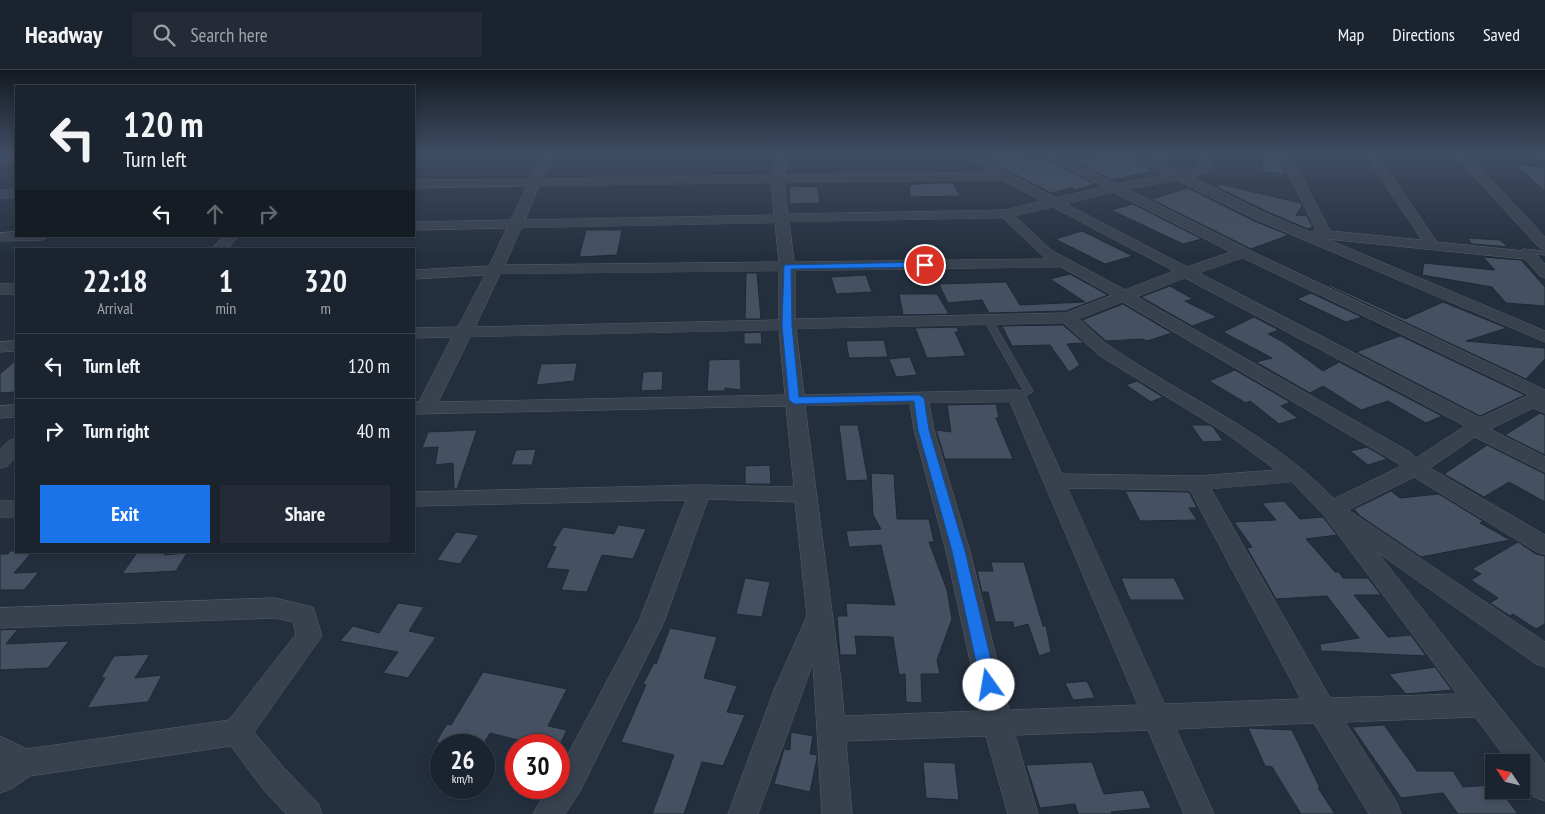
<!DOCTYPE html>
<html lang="en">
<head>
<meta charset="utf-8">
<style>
  :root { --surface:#1b232e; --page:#242b36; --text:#f1f3f6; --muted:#a0a4aa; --line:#39404a; --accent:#1a73e8 }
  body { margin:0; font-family:"PT Sans Narrow",sans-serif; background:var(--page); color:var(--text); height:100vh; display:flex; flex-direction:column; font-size:19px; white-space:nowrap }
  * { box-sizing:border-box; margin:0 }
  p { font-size:16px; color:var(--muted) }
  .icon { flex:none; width:28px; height:28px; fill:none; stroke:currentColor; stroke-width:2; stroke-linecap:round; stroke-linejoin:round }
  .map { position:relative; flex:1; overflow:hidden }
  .side { position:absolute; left:15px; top:178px; width:400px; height:305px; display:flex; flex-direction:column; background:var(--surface); border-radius:0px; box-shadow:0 2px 8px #0003,0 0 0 1px var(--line) }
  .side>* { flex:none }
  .top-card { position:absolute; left:15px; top:15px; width:400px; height:152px; border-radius:0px; box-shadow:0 2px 8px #0003,0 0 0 1px var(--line); background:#1b232e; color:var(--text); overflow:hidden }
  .needle { width:32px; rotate:305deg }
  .tools { position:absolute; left:1485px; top:684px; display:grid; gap:10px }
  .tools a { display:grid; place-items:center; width:45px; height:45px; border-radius:0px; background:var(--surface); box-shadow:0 2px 8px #0003,0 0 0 1px var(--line); font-size:25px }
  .speed { position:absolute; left:430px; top:664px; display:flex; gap:10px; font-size:25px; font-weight:700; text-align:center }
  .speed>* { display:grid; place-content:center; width:65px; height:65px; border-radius:50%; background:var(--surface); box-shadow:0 2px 8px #0003,0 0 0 1px var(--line); line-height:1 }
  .speed small { font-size:12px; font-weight:400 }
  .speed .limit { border:8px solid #d22; background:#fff; color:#111 }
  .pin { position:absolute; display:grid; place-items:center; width:42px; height:42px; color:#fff; margin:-21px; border:2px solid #fff; border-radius:50%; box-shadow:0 1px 5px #0007 }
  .me { position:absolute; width:55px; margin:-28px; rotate:347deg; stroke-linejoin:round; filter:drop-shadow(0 0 4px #0008) }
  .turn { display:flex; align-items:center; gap:18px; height:105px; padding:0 25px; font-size:22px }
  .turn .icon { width:65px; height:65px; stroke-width:2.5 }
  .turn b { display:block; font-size:35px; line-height:42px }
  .lanes { display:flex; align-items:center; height:48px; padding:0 25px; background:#0003; justify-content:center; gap:25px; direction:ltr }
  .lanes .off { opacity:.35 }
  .eta { display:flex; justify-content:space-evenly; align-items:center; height:85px; text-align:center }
  .eta b { font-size:30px; font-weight:800; line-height:35px }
  .button { display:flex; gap:10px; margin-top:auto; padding:10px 25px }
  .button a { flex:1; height:58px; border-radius:0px; background:var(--accent); color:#fff; font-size:20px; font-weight:800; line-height:58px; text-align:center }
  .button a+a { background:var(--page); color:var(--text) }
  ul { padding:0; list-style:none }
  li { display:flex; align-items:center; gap:15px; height:65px; padding:0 25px; border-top:1px solid var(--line) }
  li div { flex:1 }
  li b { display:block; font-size:19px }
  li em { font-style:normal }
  header { display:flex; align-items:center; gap:30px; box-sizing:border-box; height:70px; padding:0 25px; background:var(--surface); border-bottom:1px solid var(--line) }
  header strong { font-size:24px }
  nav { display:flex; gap:28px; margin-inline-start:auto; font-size:18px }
  .search { width:350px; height:45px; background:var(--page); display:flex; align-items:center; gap:12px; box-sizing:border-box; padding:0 18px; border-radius:0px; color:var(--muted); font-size:19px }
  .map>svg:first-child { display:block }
  .building { fill:#455162; stroke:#1f2835 }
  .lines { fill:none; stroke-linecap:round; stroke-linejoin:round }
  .lane-casing { stroke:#565f6c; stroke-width:1 }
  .street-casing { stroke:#565f6c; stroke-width:1 }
  .lane { fill:#38414e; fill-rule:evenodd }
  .street { fill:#38414e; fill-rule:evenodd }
  .route { fill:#1a73e8; stroke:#114b97 }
</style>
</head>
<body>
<header>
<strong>Headway</strong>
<div class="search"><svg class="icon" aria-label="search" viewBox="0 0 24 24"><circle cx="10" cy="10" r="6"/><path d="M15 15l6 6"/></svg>Search here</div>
<nav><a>Map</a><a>Directions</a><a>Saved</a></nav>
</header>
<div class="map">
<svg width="1545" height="744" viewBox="0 0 1545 744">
  <rect width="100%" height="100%" fill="#242f3e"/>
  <path class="building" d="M1004,83H1020L1034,91L1045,88L1094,114L1075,120L1072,118L1051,123L1009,101L987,87Z
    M1119,83L1153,101L1112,110L1072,90Z
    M1142,83H1169L1165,93Z
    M1263,83H1276L1286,104L1262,102Z
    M1515,95L1545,97V121Z
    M932,113H953L960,126L910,127L909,115Z
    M1218,114L1301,133L1302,136L1296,145L1307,146L1313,157L1308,159L1266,141L1219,118Z
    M790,116L818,117L820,133L789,134Z
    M1188,118L1254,151L1289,165L1251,179L1151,129Z
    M1133,134L1202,169L1183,174L1111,140Z
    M586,160H622L617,185L579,187Z
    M1082,161L1133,186L1105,194L1055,169Z
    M1467,168L1500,170L1508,177L1472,174Z
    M1483,187L1521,190L1545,217V236L1506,233L1492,217L1422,205L1424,193L1495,200Z
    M746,203H757L761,249H745Z
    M1070,204L1108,225L1066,241L989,243L982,230L948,233L939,214L1006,212L1020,235L1085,232L1050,209Z
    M866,205L872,222L836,224L831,207Z
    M1330,215L1405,249L1443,232L1507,258L1466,271L1545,278V289L1526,309L1328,216Z
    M1170,216L1193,229L1185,231L1217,247L1192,256L1141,227Z
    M1311,223L1362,247L1346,252L1297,229Z
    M899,224H937L949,244L903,245Z
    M1123,234L1172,263L1147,271L1143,269L1106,271L1082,250Z
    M1254,247L1279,260L1268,264L1283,272L1323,301L1339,292L1442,346L1426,353L1388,331L1361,340L1323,316L1310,323L1256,292L1272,288L1223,262Z
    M1371,252L1525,325L1480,346L1356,282L1400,266Z
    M1063,255L1084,273L1067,274L1080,295L1069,302L1050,275L1012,276L1002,256Z
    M957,257L959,262H955L966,286L927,288L915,258Z
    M761,262L762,274H744V263Z
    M884,270L888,287L849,288L846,271Z
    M910,287L917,305L896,307L889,289Z
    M740,289L741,320L725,318V321H707L709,290Z
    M16,290V322L0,323V304Z
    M577,293L574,311L536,315L541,294Z
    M1235,300L1290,332L1281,336L1298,348L1279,354L1250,331L1246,333L1209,311Z
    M663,301L662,320L641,321L643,302Z
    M1137,311L1163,327L1151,332L1126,315Z
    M996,334L999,348H996L1013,389H945L936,360L951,362L947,335Z
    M1540,343L1545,345V385L1505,365Z
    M839,355H858L868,410L846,411Z
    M1191,355H1209L1213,357L1223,371L1203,372Z
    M477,360L457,419H454L453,393L435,395L438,377L422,378L428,362Z
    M1487,375L1545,404V432L1509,412L1484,427L1444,404Z
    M1367,377L1384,387L1387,389L1368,395L1350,381Z
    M536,379L532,395H511L516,380Z
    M770,395L771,414H745V396Z
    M871,403L894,404L897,449H929L934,472H929L947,520L952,549L937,590L940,604H921L922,633L906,632L905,604L899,605L893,567L855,566L857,585H840L837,546H847L846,533L895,535L881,475L849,477L846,461L881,459L873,445Z
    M1125,421L1189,422L1197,438H1189L1197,450L1140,451Z
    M1391,421L1400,428L1439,424L1483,451L1480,453L1510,470L1421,487L1360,446L1354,439Z
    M1284,431L1300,449L1323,447L1337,465L1306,469L1335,502H1339L1343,508H1368L1381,525H1354L1388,567L1411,565L1426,586L1321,581L1320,574L1359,568L1327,526L1276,529L1247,478L1252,477L1234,452L1276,450L1262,433Z
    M618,455L646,459L633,489L602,485L587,522L561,520L569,500L546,498L556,477L552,476L563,457L614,464Z
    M456,462L479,465L460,494L437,490Z
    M1518,472L1536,484L1545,486V554L1536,559L1513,544L1510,546L1490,533L1498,528L1471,510L1481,504L1472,499Z
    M10,481H33L14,503L39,502L24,520H0V484H8Z
    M138,481H166L164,485L187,483L176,501L122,504Z
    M991,492H1024L1043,556H1046L1051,582L1039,586L1028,554L1014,558L1013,552H995L988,522H982L977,501H993Z
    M745,508L770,512L762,547L736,544Z
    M1121,508H1174L1185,530H1130Z
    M398,533L424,537L409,561L436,567L408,608L383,603L398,582L340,571L353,556L379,563Z
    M670,558L717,567L704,608L737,616L727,642L745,645L723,696L702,692L684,744H652L674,685L621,672L646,615L643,614L654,593L656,594Z
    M18,559L6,574L69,571L48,598L0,600V560Z
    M150,584L135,608L162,605L148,632L87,638L105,608H101L114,586Z
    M1435,597L1452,620L1406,624L1389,604Z
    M483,602L567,619L548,656L567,660L559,676L539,671L538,675L490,663L483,675H448L436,672L447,654L451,655Z
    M1087,611L1095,628L1073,630L1065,613Z
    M1384,655L1417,701H1453L1463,717L1494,715V720H1500L1518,744H1458L1443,723L1401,728L1352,657Z
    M1248,658L1292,660L1320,718H1318L1335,744H1301L1272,697L1265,696Z
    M791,662L813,666L810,684L817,685V688L810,722L774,714L784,679L790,680Z
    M923,692L955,693L959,730L926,728Z
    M1092,692L1104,724L1143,720L1151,738L1111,742L1112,744H1078L1075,734L1040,738L1026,695Z"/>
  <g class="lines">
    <g class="lane-casing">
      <path id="lane" d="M1523,179L1545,181V185L1532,184V187H1526L1522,181Z
        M985,248H991L992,250L1033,321L1031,323L1017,329L1012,326L1023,320L984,250Z"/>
    </g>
    <g class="street-casing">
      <path id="street" d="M414,83H473L467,86L414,87Z
        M542,83H554L543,109L772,105L777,83H789L784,105L991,102L964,83H978L1008,103L1056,128L1103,117L1039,83H1055L1116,114L1166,105L1121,83H1137L1180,102L1198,97L1200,93L1197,83H1209L1212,93L1207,102L1192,107L1265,143L1310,162L1316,160L1278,83H1290L1330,161L1422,170L1364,83H1376L1437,172L1534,182L1545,194V208L1540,206L1525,189L1327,169L1545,261V272L1255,149L1177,110L1127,119L1249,180L1545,320V343L1533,338L1490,359L1545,387V402L1475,367L1430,398L1545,465V484L1537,482L1414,407L1348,440L1545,572V597L1536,594L1377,482L1545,694V731L1534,727L1521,709V692H1509L1475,647L1345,652L1397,733L1401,744H1369L1314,653L1176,659L1214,744H1184L1148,660L1015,665L1038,744H1008L986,666L846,671L852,744H822L813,593L758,744H728L774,620L807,546L795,432L708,429L664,552L580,721L565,744H533L548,718H559V701L639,551L686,430L414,436V422L700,415L794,417L786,336L414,344V332H419L452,267L414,268V258L458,257L485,205L414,209V200L489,196L507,158L414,160V152L511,150L527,116L414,118V110L530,109ZM1002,110L1042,131L1006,140L788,144L784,113ZM771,113L774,145L525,150L539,116ZM1113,122L1231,182L1187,197L1066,134ZM1053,137L1174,201L1125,220L1051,180L1015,146ZM1003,148L1046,189L794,192L789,152ZM775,153L779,192L505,195L521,158ZM1243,188L1527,324L1529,325L1480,348L1199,203ZM1061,197L1112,225L1066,243L795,249V201ZM779,201V250L475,257L500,204ZM1185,208L1465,356L1416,388L1410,382L1137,227ZM1123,232L1396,392L1401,396L1334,429C1272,364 1187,329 1114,279C1101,271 1090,259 1079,249ZM1064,253L1100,286L1226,363L1276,400L1197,406L1062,404L1024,322L1017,320L804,325L796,259ZM779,260L785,325L438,332L470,267ZM1010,332L1138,635L1009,640L970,481L934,360L929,333ZM910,334L914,360L946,481L981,641L844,646L841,611L805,336ZM1292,412L1323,444L1457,624L1330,628L1211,419ZM1068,418L1190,420L1301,629L1165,634Z
        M1453,83H1466L1545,167V179L1540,178Z
        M1514,83H1545V90L1520,86Z
        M0,86L16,87V93L0,94Z
        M0,120H16V128H0Z
        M16,162V166H49L42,170L0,171V163Z
        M224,166H239L227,179H212Z
        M0,214H16V224H0Z
        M16,271V281L0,282V272Z
        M16,335V347L0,348V336Z
        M16,369V387L7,396L0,398V379L9,371Z
        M0,431H16V447H0Z
        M275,528L313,537L322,566L254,662L284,698L318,733L322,744H286L262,718L231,676L30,706L11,719L0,723V666L27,679L229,650L296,564L293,552L275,548L0,558V538Z"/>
    </g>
    <use href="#lane" class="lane"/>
    <use href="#street" class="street"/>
  </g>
  <linearGradient id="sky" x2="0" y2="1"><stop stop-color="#141a22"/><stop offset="0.44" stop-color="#3f4d63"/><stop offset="1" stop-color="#3f4d63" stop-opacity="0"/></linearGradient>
  <rect width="1545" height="187" fill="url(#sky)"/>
  <path class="route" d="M925,192L929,195L928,197L791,199L792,256L799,327L919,325L924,328L929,360L965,481L997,615L994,619L989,621L984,619L981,615L952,481L918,360L914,331L794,334L789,330L782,256L784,195Z"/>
</svg>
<div class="tools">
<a><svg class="needle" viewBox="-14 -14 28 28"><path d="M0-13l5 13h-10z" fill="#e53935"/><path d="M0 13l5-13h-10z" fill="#a0a4aa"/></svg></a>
</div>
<div class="speed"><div>26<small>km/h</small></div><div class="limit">30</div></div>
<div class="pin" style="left:925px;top:195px;background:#d93025"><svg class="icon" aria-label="arrive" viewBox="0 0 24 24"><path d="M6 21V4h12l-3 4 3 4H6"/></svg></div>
<svg class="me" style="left:989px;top:615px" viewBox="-20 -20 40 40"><circle r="19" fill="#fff"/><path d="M0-13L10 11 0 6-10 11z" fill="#1a73e8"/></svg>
<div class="top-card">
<div class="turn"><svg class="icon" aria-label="left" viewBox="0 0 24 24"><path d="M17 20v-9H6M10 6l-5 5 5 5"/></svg><div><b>120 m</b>Turn left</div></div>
<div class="lanes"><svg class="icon" aria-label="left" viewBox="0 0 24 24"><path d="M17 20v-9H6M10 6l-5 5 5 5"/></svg><svg class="icon off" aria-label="ahead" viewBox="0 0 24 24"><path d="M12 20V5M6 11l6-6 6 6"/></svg><svg class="icon off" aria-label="right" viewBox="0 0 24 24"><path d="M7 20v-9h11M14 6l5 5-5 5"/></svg></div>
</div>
<section class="side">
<div class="eta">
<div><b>22:18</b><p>Arrival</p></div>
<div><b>1</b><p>min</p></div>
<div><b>320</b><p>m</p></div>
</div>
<ul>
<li><svg class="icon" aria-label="left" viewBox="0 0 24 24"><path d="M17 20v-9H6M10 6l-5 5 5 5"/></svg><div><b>Turn left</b></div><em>120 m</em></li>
<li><svg class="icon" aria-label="right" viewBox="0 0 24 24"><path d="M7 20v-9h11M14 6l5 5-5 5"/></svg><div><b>Turn right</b></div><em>40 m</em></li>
</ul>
<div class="button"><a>Exit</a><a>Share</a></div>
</section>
</div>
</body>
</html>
